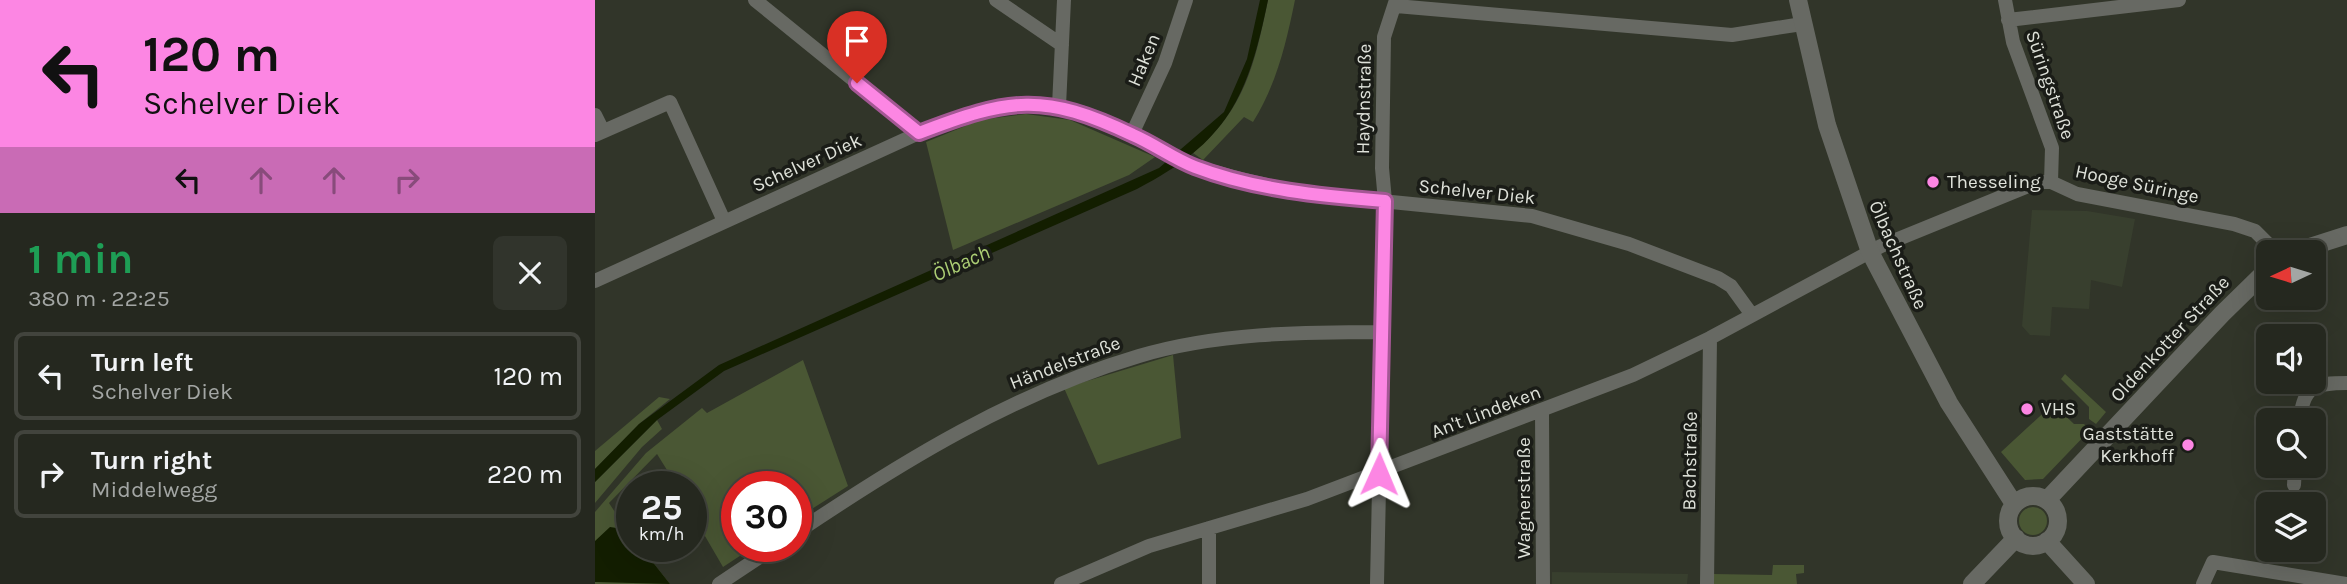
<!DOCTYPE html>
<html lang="en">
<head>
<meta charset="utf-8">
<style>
  :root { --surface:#25281f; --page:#31342c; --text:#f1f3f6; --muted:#a3a6a4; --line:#42443d }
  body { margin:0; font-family:Karla,sans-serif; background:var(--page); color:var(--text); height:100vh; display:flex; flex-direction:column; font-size:26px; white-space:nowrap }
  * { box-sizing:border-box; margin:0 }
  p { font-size:23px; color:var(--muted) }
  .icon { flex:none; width:38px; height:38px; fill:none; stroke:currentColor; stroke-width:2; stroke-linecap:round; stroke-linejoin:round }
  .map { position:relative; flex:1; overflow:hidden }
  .drawer { display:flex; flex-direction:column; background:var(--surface); width:595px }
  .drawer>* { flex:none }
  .banner { background:#fc86e3; color:#111; overflow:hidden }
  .needle { width:46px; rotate:266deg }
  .controls { position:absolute; left:1661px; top:240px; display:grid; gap:14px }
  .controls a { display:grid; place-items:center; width:70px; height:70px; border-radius:10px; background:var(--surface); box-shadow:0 7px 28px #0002,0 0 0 2px var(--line); font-size:35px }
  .speed { position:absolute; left:21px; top:471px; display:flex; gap:14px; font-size:35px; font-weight:700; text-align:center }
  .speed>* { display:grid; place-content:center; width:91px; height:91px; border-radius:50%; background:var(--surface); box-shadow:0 7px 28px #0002,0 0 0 2px var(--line); line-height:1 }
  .speed small { font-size:18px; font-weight:400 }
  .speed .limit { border:10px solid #d22; background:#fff; color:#111 }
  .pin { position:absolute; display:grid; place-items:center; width:60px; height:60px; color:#fff; margin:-72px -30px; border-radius:50% 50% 50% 0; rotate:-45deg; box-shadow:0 0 7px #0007 }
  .pin .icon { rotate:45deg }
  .me { position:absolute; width:77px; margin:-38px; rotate:1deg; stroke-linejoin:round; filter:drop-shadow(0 0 5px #0008) }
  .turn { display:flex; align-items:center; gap:24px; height:147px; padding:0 28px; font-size:32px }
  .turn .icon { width:91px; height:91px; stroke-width:2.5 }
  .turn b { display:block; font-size:49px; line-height:60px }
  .lanes { display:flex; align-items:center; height:66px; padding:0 28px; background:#0003; justify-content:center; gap:35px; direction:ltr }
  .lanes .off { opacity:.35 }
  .round { display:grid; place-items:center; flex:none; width:74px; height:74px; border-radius:10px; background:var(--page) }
  .head { display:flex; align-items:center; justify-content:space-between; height:119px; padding:0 28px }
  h1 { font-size:42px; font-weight:700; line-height:52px; color:#1e9e55 }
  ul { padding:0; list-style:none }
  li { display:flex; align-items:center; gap:21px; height:88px; margin:0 14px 10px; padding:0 14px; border:4px solid var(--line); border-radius:10px }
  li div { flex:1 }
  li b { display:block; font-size:26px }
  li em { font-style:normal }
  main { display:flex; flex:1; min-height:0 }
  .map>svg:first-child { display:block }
  .built { fill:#383f2e }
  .green { fill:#4a5734 }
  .water { fill:#131e00 }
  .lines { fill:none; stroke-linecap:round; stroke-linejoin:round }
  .minor { stroke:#676963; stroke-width:14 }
  .tertiary { stroke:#676963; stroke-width:18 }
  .route-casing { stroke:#a45794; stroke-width:18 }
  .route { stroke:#fc86e3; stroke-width:12 }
  .poi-dot { fill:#fc86e3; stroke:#1a1c17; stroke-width:2.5 }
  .labels { text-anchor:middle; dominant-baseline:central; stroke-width:7; stroke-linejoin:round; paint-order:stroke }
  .street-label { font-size:19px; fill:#dfe2da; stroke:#1a1c17 }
  .poi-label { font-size:19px; fill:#dfe2da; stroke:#1a1c17; text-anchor:start }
  .water-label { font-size:21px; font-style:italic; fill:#acce74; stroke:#1a1c17 }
</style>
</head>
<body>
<main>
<section class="drawer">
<div class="banner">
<div class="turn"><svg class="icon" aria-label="left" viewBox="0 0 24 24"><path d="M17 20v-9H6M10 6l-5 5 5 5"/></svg><div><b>120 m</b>Schelver Diek</div></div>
<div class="lanes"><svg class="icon" aria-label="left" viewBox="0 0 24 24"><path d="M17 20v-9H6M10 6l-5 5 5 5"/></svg><svg class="icon off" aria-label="ahead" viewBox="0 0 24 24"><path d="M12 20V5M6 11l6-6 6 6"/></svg><svg class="icon off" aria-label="ahead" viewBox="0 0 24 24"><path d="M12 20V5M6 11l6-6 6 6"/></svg><svg class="icon off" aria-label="right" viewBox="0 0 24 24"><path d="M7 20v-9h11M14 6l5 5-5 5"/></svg></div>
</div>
<div class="head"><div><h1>1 min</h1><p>380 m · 22:25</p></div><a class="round"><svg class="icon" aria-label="close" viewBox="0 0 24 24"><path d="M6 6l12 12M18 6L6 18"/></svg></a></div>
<ul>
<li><svg class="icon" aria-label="left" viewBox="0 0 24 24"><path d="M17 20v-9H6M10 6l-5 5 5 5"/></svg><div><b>Turn left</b><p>Schelver Diek</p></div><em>120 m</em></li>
<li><svg class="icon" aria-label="right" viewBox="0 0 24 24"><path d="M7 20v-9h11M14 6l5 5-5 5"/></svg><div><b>Turn right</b><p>Middelwegg</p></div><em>220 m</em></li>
</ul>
</section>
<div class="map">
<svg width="1752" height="584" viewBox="0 0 1752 584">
  <rect width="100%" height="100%" fill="#313529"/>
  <path class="built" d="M1437,210L1492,211L1540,219L1527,287L1496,280L1494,309L1457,307L1455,336L1435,335L1427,326Z
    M957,572L1093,574L1092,584H957Z"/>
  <path class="green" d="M673,0H700C691,44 682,83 658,122L649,117L608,160L598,153C650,110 660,63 673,0Z
    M431,114L475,120L560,157L534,175L358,250L331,142L385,120Z
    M578,355L586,438L503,465L469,388Z
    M208,360L253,486L201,519V486H142V546H160L128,567L96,512V486H82L62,454L14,503L37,538V546H45L75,584H0V512L51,453L107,408L112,413Z
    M1470,374L1511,412L1501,424L1494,419V407L1466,379Z
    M64,397L75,399L44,424L0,469V451Z
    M1458,404L1479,424H1489L1495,430L1448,479L1430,480L1406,452Z
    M62,420L67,429L47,447L0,503V482Z
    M1424 521a14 14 0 1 1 28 0a14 14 0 1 1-28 0Z
    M1178,565H1209V573L1201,574L1202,584H1118V574L1177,575Z"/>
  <path class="water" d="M665,0H673C653,97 633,142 542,189L129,371L62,420L0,482V469L44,424L124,365L564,168L629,112L652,59Z
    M15,527L28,529L37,538V546H45L75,584L0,582V541Z"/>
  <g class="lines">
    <path class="minor" d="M160,0L324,133
      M401,0L467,45
      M1410,0L1418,42L1457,148L1456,182
      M801,6L1137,35L1207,24
      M1413,20L1584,0
      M464,106L469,0
      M0,115L8,131
      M537,134L570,63L591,0
      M0,135L75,102L129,221
      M0,281L324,133L394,108L436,103L489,113L601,167L646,179L706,193L937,216L1034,244L1123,278L1136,286L1157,315
      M947,411L948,584
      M1705,420C1708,386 1720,383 1752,383
      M1699,485L1700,466
      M201,533C308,461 419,393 544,356C621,333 706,332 786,332
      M124,584L181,546
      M466,584L554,546L712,499L1038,375L1115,338L1286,246L1443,182H1456L1482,194L1639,224L1660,231L1681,252
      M614,584V528
      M782,584L790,201L787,168L789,37L801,0
      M1112,584L1115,338
      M1608,584L1618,562L1752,584"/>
    <path class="tertiary" d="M1203,0L1232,125L1275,252L1354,403L1419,504
      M1699,252L1752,235
      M1413 521a25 25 0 1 1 50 0a25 25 0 1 1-50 0Z
      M1452,500L1627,314L1673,269
      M1452,541L1491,584
      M1377,584L1421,538"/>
  </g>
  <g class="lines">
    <g class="route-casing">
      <path id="route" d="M262,83L324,133C415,98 448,92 538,135C559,144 579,159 600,167C660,190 727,196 790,201L784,474"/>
    </g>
    <use href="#route" class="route"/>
  </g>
  <g class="poi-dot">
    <circle cx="1338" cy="182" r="7"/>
    <circle cx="1432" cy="409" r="7"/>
    <circle cx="1593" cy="445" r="7"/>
  </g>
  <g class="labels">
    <g class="street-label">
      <text transform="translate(549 60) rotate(-67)">Haken</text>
      <text transform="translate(1455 85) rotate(71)">Süringstraße</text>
      <text transform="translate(769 99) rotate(-89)">Haydnstraße</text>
      <text transform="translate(212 163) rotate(-24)">Schelver Diek</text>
      <text transform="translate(1542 184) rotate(12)">Hooge Süringe</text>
      <text transform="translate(882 192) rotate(6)">Schelver Diek</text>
      <text transform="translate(1303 255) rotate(66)">Ölbachstraße</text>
      <text transform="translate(1575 339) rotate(-47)">Oldenkotter Straße</text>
      <text transform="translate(470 363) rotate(-21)">Händelstraße</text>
      <text transform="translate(891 412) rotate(-21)">An't Lindeken</text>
      <text transform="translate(1095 461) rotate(-89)">Bachstraße</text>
      <text transform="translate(929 498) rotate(-90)">Wagnerstraße</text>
    </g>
    <g class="poi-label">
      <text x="1352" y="182">Thesseling</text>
      <text x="1446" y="409">VHS</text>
      <text x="1579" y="434" text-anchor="end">Gaststätte<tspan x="1579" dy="22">Kerkhoff</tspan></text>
    </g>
    <g class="water-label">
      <text transform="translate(366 263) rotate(-24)">Ölbach</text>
    </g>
  </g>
</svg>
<div class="controls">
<a><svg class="needle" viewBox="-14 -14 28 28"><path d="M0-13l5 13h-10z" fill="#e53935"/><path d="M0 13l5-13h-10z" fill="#a3a6a4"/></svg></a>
<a><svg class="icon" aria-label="sound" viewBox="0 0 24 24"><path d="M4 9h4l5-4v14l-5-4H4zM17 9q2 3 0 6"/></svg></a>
<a><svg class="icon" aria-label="search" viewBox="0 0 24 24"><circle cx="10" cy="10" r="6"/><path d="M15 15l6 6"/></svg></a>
<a><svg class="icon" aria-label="layers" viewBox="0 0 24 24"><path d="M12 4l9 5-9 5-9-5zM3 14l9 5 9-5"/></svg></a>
</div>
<div class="speed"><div>25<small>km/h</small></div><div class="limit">30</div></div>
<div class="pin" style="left:262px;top:83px;background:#d93025"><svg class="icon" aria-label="arrive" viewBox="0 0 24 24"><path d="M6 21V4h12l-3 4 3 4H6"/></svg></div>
<svg class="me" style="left:784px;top:474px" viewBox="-20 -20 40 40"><path d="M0-17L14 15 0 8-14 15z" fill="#fc86e3" stroke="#fff" stroke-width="4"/></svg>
</div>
</main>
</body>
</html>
